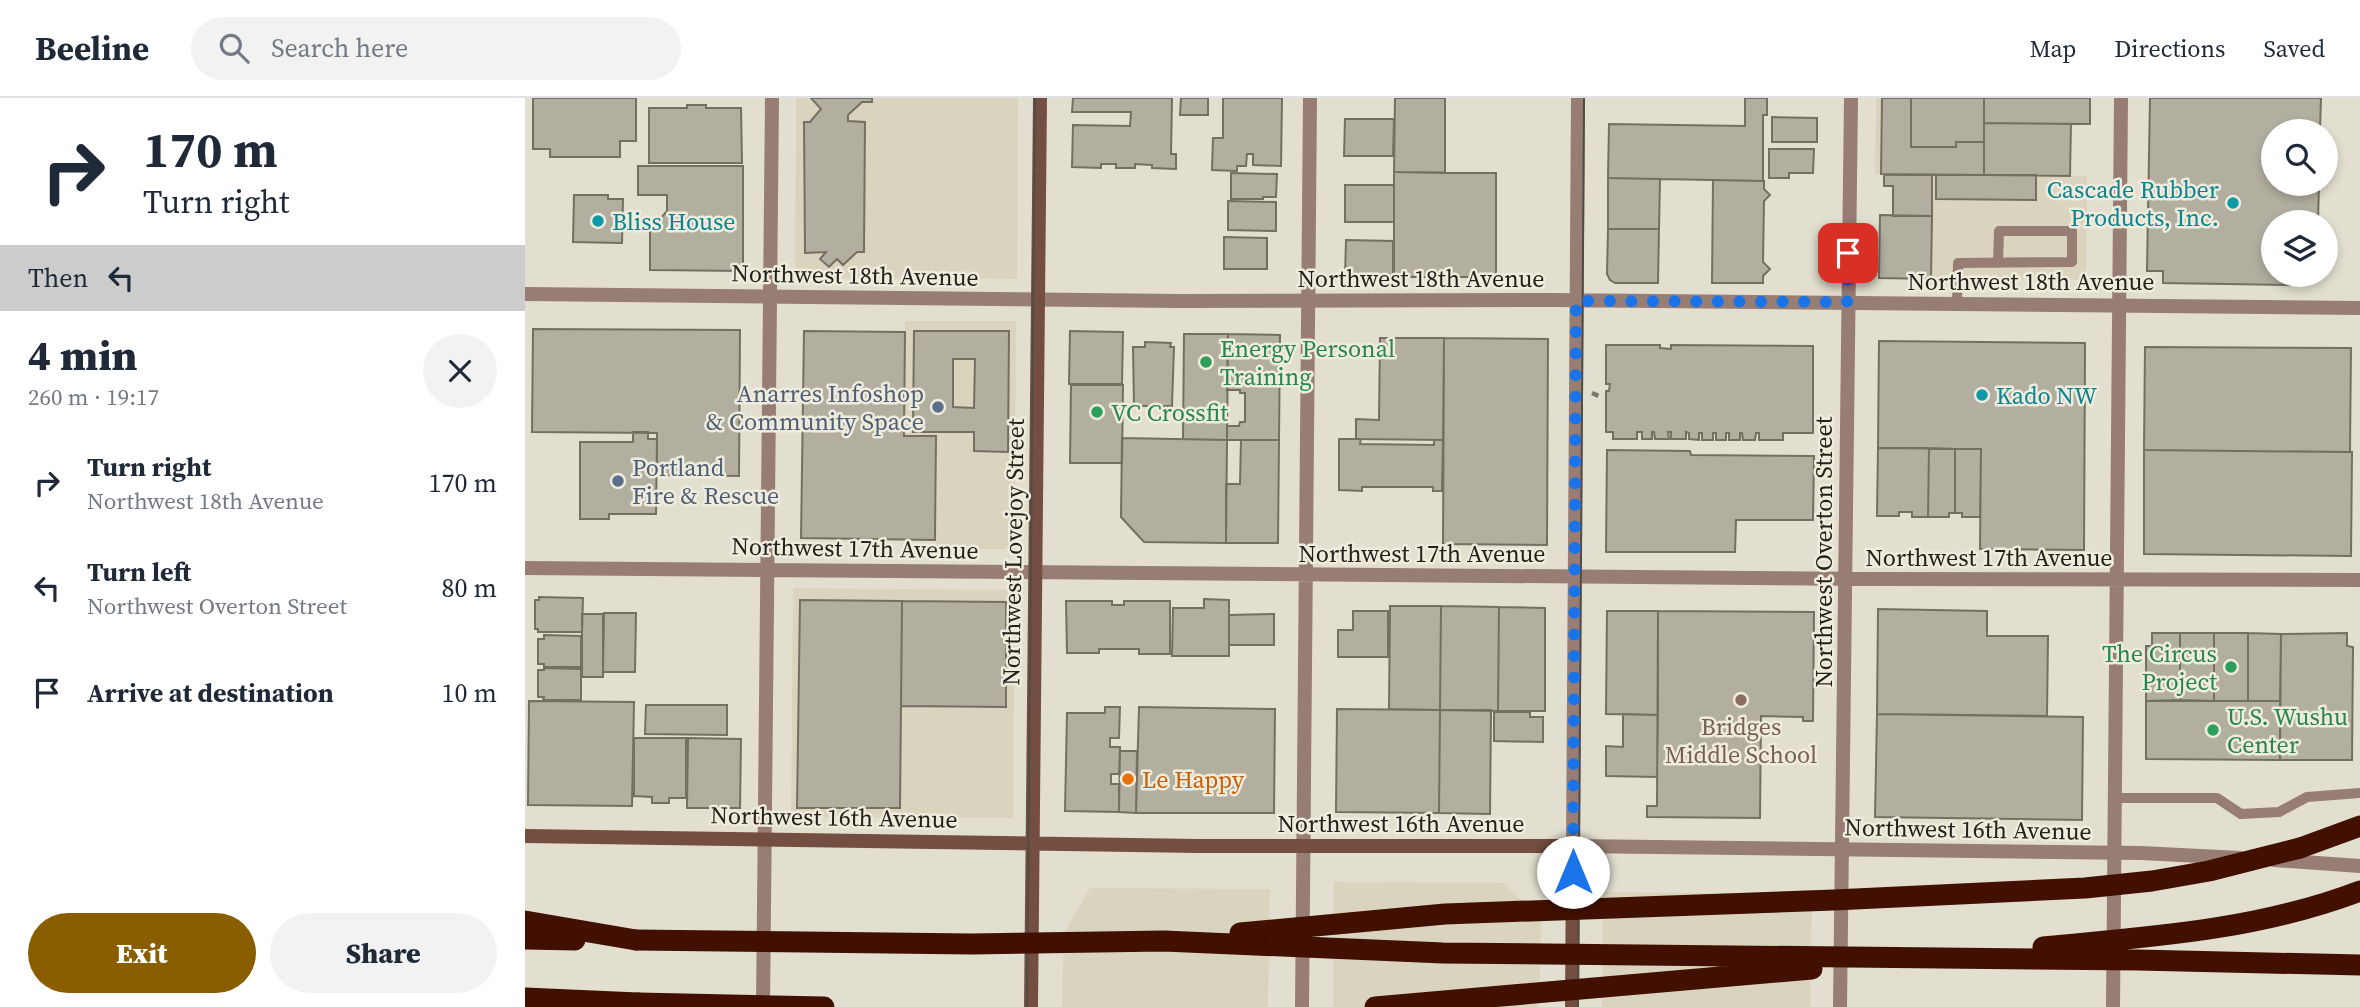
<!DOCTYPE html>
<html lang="en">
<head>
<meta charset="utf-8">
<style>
  :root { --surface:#fff; --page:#f2f2f3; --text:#1f2937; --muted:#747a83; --line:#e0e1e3; --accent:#895d00 }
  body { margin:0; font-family:"Source Serif 4",serif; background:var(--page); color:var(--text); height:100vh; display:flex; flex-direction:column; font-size:26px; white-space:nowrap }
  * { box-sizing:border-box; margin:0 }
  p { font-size:23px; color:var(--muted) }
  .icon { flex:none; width:38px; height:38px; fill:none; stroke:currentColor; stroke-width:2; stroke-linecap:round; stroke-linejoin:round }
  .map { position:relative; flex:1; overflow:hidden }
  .panel { display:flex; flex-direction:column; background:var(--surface); width:525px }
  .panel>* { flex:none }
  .hud { background:#fff; color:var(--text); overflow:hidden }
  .fabs { position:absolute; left:1736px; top:21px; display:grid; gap:14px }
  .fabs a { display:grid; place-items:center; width:77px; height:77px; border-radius:50%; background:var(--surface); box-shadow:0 4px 10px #0003; font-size:35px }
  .pin { position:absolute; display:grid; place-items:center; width:60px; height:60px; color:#fff; margin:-30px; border-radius:14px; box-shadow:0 4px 10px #0006 }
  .me { position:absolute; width:77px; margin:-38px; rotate:0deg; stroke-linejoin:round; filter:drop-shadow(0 0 5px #0008) }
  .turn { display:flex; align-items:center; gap:24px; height:147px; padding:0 28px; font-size:32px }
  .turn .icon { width:91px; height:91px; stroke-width:2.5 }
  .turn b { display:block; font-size:49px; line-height:60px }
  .then { display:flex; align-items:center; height:66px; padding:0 28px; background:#0003; gap:14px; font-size:26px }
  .round { display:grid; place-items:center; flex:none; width:74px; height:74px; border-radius:37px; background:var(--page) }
  .head { display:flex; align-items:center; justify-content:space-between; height:119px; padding:0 28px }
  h1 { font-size:42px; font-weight:800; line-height:52px }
  .button { display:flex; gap:14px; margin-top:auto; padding:14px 28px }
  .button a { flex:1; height:80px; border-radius:42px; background:var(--accent); color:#fff; font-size:28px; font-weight:800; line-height:80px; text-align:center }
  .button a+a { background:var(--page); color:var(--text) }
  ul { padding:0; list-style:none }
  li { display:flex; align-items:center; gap:21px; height:105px; padding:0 28px }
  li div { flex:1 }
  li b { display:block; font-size:26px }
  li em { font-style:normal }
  header { display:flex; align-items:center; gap:42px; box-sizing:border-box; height:98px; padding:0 35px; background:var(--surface); border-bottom:2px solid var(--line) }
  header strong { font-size:33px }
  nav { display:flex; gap:38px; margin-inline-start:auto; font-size:24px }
  .search { width:490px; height:63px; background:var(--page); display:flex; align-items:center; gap:18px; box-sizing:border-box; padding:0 24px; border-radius:38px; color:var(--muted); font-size:26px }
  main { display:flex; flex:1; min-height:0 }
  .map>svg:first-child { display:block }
  .built { fill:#dad4bf }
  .building { fill:#b2aea0; stroke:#737063; stroke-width:2; fill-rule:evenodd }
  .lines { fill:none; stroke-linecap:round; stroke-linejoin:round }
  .path { stroke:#7a776e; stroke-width:4.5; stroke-dasharray:7 3.5; stroke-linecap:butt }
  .service { stroke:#977d73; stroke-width:10 }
  .minor { stroke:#977d73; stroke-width:14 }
  .tertiary { stroke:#977d73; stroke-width:14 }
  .secondary { stroke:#734e41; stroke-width:14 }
  .motorway { stroke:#411000; stroke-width:21 }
  .tram { stroke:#4f4d45; stroke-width:2 }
  .motorway-bridge { stroke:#411000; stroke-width:21 }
  .route { stroke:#1a73e8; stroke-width:12; stroke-dasharray:0 21.6 }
  .culture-dot { fill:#0f9aa8; stroke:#f0ecdd; stroke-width:2.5 }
  .leisure-dot { fill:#2e9e5b; stroke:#f0ecdd; stroke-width:2.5 }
  .service-dot { fill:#5c6f8a; stroke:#f0ecdd; stroke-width:2.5 }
  .education-dot { fill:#8d6e63; stroke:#f0ecdd; stroke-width:2.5 }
  .food-dot { fill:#e8710a; stroke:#f0ecdd; stroke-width:2.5 }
  .labels { text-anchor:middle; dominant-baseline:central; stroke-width:5; stroke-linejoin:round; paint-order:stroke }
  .culture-label { font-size:24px; fill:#0d838f; stroke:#f0ecdd; text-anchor:start }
  .street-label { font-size:24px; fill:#23211c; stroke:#f0ecdd }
  .leisure-label { font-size:24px; fill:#27864d; stroke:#f0ecdd; text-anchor:start }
  .service-label { font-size:24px; fill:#4e5e75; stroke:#f0ecdd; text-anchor:end }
  .education-label { font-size:24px; fill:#785e54; stroke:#f0ecdd }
  .food-label { font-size:24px; fill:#c56008; stroke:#f0ecdd; text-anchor:start }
</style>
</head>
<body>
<header>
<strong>Beeline</strong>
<div class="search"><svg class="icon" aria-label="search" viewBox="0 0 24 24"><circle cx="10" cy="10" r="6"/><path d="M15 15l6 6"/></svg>Search here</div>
<nav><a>Map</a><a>Directions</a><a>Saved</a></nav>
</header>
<main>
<section class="panel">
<div class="hud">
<div class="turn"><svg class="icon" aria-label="right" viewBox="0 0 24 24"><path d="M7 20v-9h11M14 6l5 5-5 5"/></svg><div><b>170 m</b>Turn right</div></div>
<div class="then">Then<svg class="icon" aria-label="left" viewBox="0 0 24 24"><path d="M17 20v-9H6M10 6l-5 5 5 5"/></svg></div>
</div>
<div class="head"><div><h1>4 min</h1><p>260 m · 19:17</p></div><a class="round"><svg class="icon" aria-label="close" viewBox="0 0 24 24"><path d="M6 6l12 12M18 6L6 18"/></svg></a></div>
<ul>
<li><svg class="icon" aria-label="right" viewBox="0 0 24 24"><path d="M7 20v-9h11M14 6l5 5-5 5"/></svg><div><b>Turn right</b><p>Northwest 18th Avenue</p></div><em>170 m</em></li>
<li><svg class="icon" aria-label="left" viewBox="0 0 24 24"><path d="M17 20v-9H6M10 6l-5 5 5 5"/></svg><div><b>Turn left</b><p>Northwest Overton Street</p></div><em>80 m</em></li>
<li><svg class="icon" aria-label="arrive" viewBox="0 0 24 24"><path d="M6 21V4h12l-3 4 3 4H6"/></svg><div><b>Arrive at destination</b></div><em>10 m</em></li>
</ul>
<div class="button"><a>Exit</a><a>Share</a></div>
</section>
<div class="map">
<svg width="1835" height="909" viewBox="0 0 1835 909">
  <rect width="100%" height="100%" fill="#e2dfd0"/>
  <path class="built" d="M271,0H493L492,181L270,180Z
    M1351,0H1459V77L1562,78L1561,182L1406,181L1407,77L1350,76Z
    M380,223H491L490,451H411L412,338H379Z
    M268,490L490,492L488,720L266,719Z
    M809,784L979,785L1016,823L1014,909H808Z
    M565,790L745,791L743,909H537L539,835Z
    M1078,794L1287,796L1285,909H1077Z"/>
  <path class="building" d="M8,0H111V43H95V59H25V51H8Z
    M286,0H347V4H337L323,17V23L340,24L339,154H332L318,167L312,161L304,169L295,161L301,154L280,155L279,24H285L296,11Z
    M548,0H647L646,56H651V71L627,70V67L610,66V70H591V66H576V70L547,69L548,27L605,28L606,14H547Z
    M656,0H683V17H655Z
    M698,0H757L756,68L728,67V56H722L721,68H712V73L687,72L688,40H698Z
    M870,0H920V75L869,74Z
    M1220,0H1242V17H1238V83L1083,80L1084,26L1220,28Z
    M1357,0H1386V49H1431V44H1459V77L1356,76Z
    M1386,0H1459V44H1431V49H1386Z
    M1459,0H1565V26L1459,25Z
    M1625,0H1796L1795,33H1748V86H1794L1793,124H1748V177H1765V187L1638,185V173H1622Z
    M162,7H181V10H216L217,65H124V10H162Z
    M1247,19L1292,20V44H1247Z
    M820,21H869L868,58H819Z
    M1459,25L1546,26L1545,78L1459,77Z
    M1244,51H1289L1288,75H1264V80H1244Z
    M113,68H218V173L125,172V133L142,113V97H113Z
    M869,74L971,75V179H869Z
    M706,75L752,76L751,99H738V101H706Z
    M1359,77H1407V118H1368V88H1359Z
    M1411,77H1511V102L1411,101Z
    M1083,80L1135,81L1134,131H1083Z
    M1188,82L1239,83V91L1245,97L1239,103L1238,164L1245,171L1238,178V185H1187Z
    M820,87H869V124H820Z
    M49,97H83V101H98L97,145L48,144Z
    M703,103L751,104V133L703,132Z
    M1355,117L1407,118L1406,181L1354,180Z
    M1083,131H1134L1133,185H1090L1085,182L1082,176Z
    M699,139L742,140V171H699Z
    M821,142L868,143V179L820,178Z
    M8,231L215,232L214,378L132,377V335L7,334Z
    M279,233L380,234L379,338H411L410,442L276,440Z
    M389,233H484L483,354L449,353V334H388ZM428,261H450L449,310L428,309Z
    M545,233L598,234L597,286H544Z
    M659,236H703L702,342L658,341Z
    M703,236L755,237L754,342H702V328H714L715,324H720V295H715V292H702Z
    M855,240H919L918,342L831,341V321L854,322Z
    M919,240L1023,241L1022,447L918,446Z
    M1354,243L1560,245L1559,452L1455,451L1456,351L1353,350Z
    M620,244L646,245L645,249H649L647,308H609L608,249H620Z
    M1081,247H1135V250L1146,251V247L1288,248V335H1258V342H1234V335H1231L1230,342H1218L1217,335H1215V342H1204V335H1201V342H1191V335H1188V342H1177V335H1174V342L1164,341V335L1161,334V341H1146V334H1143L1144,341H1130L1129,334H1127V341H1117V334H1112V341H1088V334H1081V293H1084L1085,286H1081Z
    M1620,249L1826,250L1825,354L1619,352Z
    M546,287H598L597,365H545Z
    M108,334H123V341H132L131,416H84V421H55V344H108Z
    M597,340L702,342L701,445L619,444L596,419Z
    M814,341H836L835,346L909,347V342H918L917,393H908V389H837V393L814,392Z
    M716,342H754L753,445H701V386H715Z
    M1353,350H1404L1403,419H1387V414H1374V418H1352Z
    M1404,350L1430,351V415H1424V419H1403Z
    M1430,351H1456L1455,419H1437V415H1430Z
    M1082,352L1165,353L1166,357L1289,358L1288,422H1211L1210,454H1081Z
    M1619,352L1827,354L1826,458L1619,456Z
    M14,499L58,500L57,534H13V531H10V502H14Z
    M679,501L704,502V558H647L648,510H679Z
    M275,502L377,503L375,710H272Z
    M377,503L481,504V609L376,608Z
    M541,503H587V507H599V503H645V556H614V551H574V555H542Z
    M865,508H916L915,612L864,611Z
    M916,508L974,509L973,613L915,612Z
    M974,509L1020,510V613H973Z
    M1353,511L1462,513V538H1523L1522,618L1352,616Z
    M828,513H863V559H813V532H828Z
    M1082,513H1133V617L1081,616Z
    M1133,513L1289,514L1288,623H1278V619L1236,618L1235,720L1122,719V708H1132Z
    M79,515H111L110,574H78Z
    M57,516H78V579H57Z
    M749,516V547H704V517Z
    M1627,535H1655V602L1621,603V548H1627Z
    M1655,535H1689V603L1655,602Z
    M1689,535H1723V603H1689Z
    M1723,535L1756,536L1755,603H1723Z
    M1822,535V548L1828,549L1827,662H1755L1756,536Z
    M19,537L56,538V569H19V566H13V541H19Z
    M19,570L56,571V602H18L19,599H13V572H19Z
    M4,603L109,604L107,708L3,707Z
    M1621,603H1755V662L1621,661Z
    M121,607H202V637L120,636Z
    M580,609H595L594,640H585V649H595L594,676H586V686H594V714L540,713L542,615H580Z
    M614,609L750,611L749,715H611Z
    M812,611L915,612L914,715L811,714Z
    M915,612H966L965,716L914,715Z
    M969,614H1005V619H1018V644L969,643Z
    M1098,616L1133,617L1132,679L1081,678V648L1098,649Z
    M1352,616L1558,619L1557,722L1350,719Z
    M109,640H161V700H144V705H127V699L109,698Z
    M163,640L216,641L215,710H162Z
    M595,653H612L611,715L594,714Z"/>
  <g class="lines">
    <path class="path" d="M1067,295L1076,299"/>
    <path class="service" d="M1432,205L1433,165L1547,164V133H1474L1473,165
      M1590,700H1692L1716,716L1754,714L1782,699L1835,695"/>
    <path class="minor" d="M0,470L1355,481L1835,482
      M238,909L247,0
      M777,909L785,0
      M1315,909L1326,0
      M1588,909L1596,0"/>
    <path class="tertiary" d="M1053,0L1048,748L1616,755L1715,760
      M0,196L654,203L1029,202L1835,210
      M1749,762L1835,768"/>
    <path class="secondary" d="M0,738L673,748H1048L1047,909
      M506,909L515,0"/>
    <path class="motorway" d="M1775,750L1835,728
      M0,823L111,842
      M0,841L50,842
      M0,900L113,905"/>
    <path class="tram" d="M502,909L510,0
      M1053,909L1059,0"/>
    <path class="motorway-bridge" d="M715,835L920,816L1309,802L1560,790L1627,783L1684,773L1775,750
      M111,842L447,846L639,843L918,855L1613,862L1835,867
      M1518,849C1625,839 1733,832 1835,793
      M113,905L299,909
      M850,909L1287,871"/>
  </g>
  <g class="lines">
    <path class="route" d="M1048,774L1051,203L1322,204L1323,155"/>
  </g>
  <g class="culture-dot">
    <circle cx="1708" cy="105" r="7"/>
    <circle cx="73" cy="123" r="7"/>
    <circle cx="1457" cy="297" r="7"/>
  </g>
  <g class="leisure-dot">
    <circle cx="681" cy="264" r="7"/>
    <circle cx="572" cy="314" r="7"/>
    <circle cx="1706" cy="569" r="7"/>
    <circle cx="1688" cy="632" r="7"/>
  </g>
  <g class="service-dot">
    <circle cx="413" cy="309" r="7"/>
    <circle cx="93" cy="383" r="7"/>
  </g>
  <circle class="education-dot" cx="1216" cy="602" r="7"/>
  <circle class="food-dot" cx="603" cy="681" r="7"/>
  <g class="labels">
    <g class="culture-label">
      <text x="1694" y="91" text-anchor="end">Cascade Rubber<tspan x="1694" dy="28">Products, Inc.</tspan></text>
      <text x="87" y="123">Bliss House</text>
      <text x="1471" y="297">Kado NW</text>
    </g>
    <g class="street-label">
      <text transform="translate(330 177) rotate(1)">Northwest 18th Avenue</text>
      <text x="896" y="180">Northwest 18th Avenue</text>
      <text x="1506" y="183">Northwest 18th Avenue</text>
      <text transform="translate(330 450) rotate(1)">Northwest 17th Avenue</text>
      <text transform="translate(488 454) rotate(-89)">Northwest Lovejoy Street</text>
      <text transform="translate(1298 454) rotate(-90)">Northwest Overton Street</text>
      <text x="897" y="455">Northwest 17th Avenue</text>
      <text x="1464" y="459">Northwest 17th Avenue</text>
      <text transform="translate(309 719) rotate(1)">Northwest 16th Avenue</text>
      <text x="876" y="725">Northwest 16th Avenue</text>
      <text transform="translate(1443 731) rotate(1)">Northwest 16th Avenue</text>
    </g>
    <g class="leisure-label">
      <text x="695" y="250">Energy Personal<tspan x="695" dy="28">Training</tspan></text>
      <text x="586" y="314">VC Crossfit</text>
      <text x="1692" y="555" text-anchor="end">The Circus<tspan x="1692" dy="28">Project</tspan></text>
      <text x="1702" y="618">U.S. Wushu<tspan x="1702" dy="28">Center</tspan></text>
    </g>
    <g class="service-label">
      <text x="399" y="295">Anarres Infoshop<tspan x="399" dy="28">&amp; Community Space</tspan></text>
      <text x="107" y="369" text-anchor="start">Portland<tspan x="107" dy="28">Fire &amp; Rescue</tspan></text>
    </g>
    <g class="education-label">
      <text x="1216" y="628">Bridges<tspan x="1216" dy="28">Middle School</tspan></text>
    </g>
    <g class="food-label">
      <text x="617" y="681">Le Happy</text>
    </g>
  </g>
</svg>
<div class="fabs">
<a><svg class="icon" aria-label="search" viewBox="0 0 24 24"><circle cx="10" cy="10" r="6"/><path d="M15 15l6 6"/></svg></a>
<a><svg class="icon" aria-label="layers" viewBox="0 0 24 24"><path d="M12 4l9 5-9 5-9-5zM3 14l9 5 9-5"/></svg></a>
</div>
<div class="pin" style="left:1323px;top:155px;background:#d93025"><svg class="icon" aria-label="arrive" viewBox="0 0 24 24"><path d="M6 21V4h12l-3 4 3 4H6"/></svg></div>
<svg class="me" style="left:1048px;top:774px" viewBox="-20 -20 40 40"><circle r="19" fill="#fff"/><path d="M0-13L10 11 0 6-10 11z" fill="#1a73e8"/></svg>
</div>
</main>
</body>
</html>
